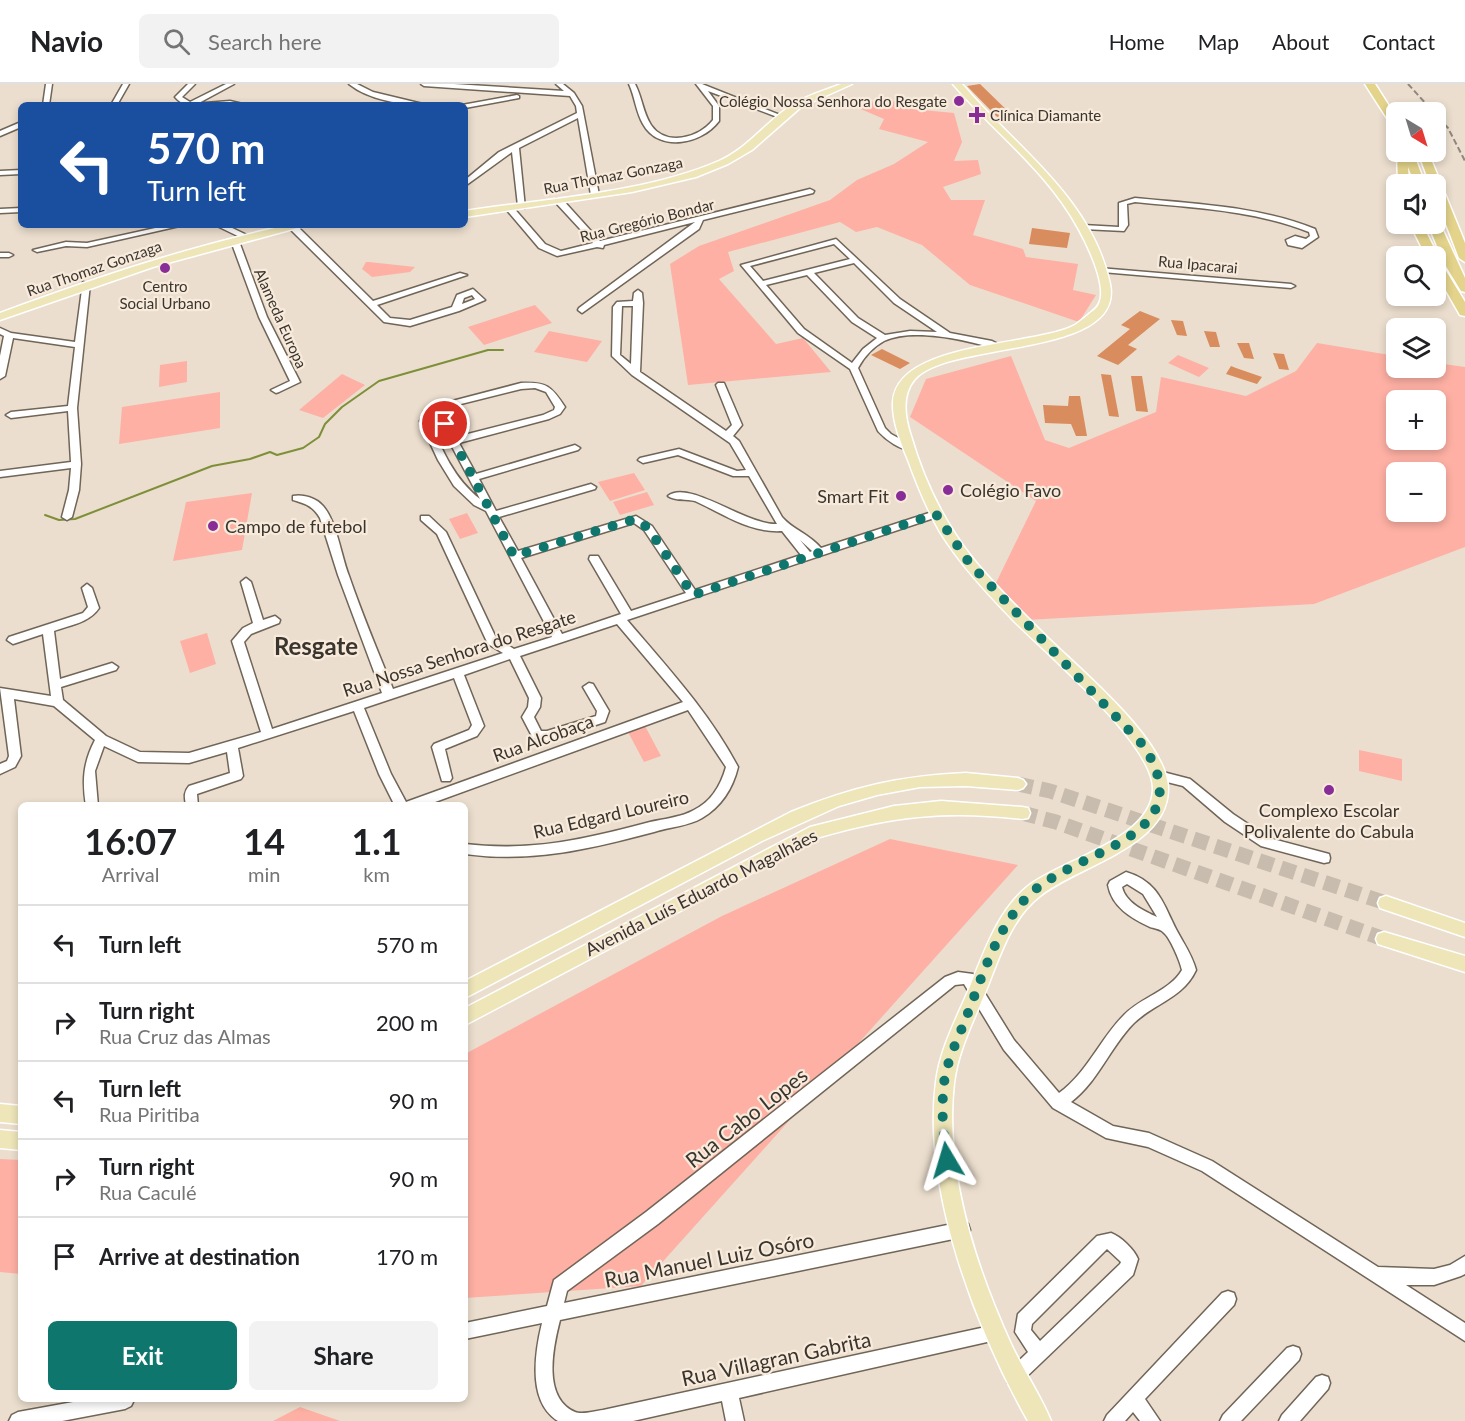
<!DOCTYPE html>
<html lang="en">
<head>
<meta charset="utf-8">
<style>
  :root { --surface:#fff; --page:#f2f2f2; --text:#202124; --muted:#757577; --line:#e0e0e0; --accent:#0f766e }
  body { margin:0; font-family:Lato,sans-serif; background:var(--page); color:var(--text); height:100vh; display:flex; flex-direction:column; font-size:22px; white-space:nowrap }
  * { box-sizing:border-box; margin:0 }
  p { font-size:20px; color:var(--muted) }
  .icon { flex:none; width:33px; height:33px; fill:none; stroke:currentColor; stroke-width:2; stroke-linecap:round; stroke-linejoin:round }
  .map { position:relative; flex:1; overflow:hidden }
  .drawer { position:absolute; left:18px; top:718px; width:450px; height:600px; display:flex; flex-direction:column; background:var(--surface); border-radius:9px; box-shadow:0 3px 9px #0003 }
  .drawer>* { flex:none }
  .guide { position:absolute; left:18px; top:18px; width:450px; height:126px; border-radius:9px; box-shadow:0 3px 9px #0003; background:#1a4fa0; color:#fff; overflow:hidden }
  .needle { width:39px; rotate:142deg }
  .buttons { position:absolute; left:1386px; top:18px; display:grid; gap:12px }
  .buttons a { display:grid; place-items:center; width:60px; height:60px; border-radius:9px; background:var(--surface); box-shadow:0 3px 9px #0003; font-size:30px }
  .pin { position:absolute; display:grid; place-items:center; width:51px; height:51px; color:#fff; margin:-26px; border:3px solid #fff; border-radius:50%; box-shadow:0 2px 6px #0007 }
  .me { position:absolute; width:66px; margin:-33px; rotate:353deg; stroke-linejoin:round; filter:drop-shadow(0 0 4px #0008) }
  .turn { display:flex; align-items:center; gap:21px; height:126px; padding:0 30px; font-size:27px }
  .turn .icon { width:78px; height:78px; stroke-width:2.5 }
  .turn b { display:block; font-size:42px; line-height:51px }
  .eta { display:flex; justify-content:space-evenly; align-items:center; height:102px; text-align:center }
  .eta b { font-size:36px; font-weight:700; line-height:42px }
  .action { display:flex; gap:12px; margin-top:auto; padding:12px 30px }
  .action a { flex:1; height:69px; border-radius:9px; background:var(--accent); color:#fff; font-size:24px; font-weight:700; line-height:69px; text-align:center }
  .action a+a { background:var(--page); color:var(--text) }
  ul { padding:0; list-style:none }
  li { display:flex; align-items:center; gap:18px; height:78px; padding:0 30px; border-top:2px solid var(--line) }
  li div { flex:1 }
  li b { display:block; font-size:22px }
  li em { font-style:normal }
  header { display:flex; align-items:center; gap:36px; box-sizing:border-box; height:84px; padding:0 30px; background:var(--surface); border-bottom:2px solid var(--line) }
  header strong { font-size:28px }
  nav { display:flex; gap:33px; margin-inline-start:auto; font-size:21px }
  .search { width:420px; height:54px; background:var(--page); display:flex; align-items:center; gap:15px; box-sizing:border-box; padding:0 21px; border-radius:9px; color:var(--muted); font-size:22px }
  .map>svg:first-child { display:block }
  .green { fill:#feb0a4; fill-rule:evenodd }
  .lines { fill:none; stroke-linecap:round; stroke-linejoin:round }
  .stream { stroke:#7d8f39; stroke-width:2 }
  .building { fill:#d98c5d }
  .major-tunnel { stroke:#c8bcae; stroke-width:15; stroke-dasharray:15 8; stroke-linecap:butt }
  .minor-casing { stroke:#706557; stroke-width:3 }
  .major-casing { stroke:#fff; stroke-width:3 }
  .highway-casing { stroke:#fff; stroke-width:3 }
  .minor { fill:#fff; fill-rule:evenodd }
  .major { fill:#eee5b9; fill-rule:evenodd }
  .highway { fill:#e3d38b; fill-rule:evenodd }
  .rail { stroke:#8f867c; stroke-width:2; stroke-dasharray:6 3; stroke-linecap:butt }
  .route { stroke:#0f766e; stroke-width:10; stroke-dasharray:0 18 }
  .poi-dot { fill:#882d98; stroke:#f8ebdb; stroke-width:2 }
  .labels { text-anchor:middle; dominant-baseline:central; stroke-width:4.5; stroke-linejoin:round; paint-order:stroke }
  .far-poi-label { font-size:15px; fill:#3a352f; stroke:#f8ebdb; text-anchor:end }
  .far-street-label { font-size:15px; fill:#3a352f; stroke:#f8ebdb }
  .poi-label { font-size:18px; fill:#3a352f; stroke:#f8ebdb; text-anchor:start }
  .street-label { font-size:18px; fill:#3a352f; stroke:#f8ebdb }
  .near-street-label { font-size:21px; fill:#3a352f; stroke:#f8ebdb }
  .district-label { font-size:24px; font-weight:bold; fill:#3a352f; stroke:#f8ebdb }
</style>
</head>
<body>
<header>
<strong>Navio</strong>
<div class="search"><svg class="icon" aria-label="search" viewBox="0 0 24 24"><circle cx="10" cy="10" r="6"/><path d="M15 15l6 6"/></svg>Search here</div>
<nav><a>Home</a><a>Map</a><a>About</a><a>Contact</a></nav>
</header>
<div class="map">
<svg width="1465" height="1337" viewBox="0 0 1465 1337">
  <rect width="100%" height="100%" fill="#ebdece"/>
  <path class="green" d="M885,14L912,25L954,29L962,58L954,77L978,76L981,90L943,103L951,116H985L973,151L1023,165L1026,173L1078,180L1073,206L1096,211L1079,238L970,201L922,161L877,143L856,148L840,138L728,168L734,187L719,195L776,260L803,254L831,288L688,301L670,180L699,162L830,116L857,96L894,80L928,58L879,45L884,35L856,23Z
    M366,178H369L415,183L410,188L372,193L362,185Z
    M535,221L552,239L484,261L468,243Z
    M549,247L602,257L587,278L534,268Z
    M1317,259L1396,272V284H1436V279L1465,283V463L1314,520L1026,536L994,503L1036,417L910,333L926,295L1011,272L1045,356L1069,364L1156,328L1161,293L1246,312L1296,287ZM1396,316H1436V356H1396ZM1396,388H1436V428H1396Z
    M1178,271L1209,284L1199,293L1168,279Z
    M187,277V298L159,303L160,281Z
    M342,290L365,301L323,334L299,326Z
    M220,308V344L119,360L122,323Z
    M634,389L645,406L610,417L598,398Z
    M647,408L654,421L620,431L613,418Z
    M252,409L242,466L173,477L186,418Z
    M467,429L478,449L460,455L449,435Z
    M207,549L216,580L190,589L180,557Z
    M645,642L661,672L644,678L628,648Z
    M1359,666L1402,675V697L1359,687Z
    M890,755L1018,781L641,1202L465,1214V970L722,832Z
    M0,1075L21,1076V1190L0,1188Z
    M300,1323L340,1337H273Z"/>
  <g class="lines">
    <path class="stream" d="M45,431L59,436L75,435L212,382L250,375L270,368L277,371L303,364L319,353L325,340L342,323L379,297L488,266H503"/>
  </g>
  <path class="building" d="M980,0L1017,36L1002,38L967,2Z
    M1032,144L1070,149L1067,164L1029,160Z
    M1140,227L1160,235L1128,261L1137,265L1118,281L1097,272L1130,245L1121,241Z
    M1171,236L1183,237L1187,252L1177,251Z
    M1204,247L1216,248L1220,263H1210Z
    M1237,259H1249L1254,275L1244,274Z
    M882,265L910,279L900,285L871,271Z
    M1273,269L1284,270L1289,286L1279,285Z
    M1231,282L1236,284L1262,293L1257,300L1226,290Z
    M1101,290L1111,291L1119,333L1109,332Z
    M1131,292H1142L1148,328L1136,327Z
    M1069,312H1080L1087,352H1076L1071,340L1045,339L1043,321L1068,322Z"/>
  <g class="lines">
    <path class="major-tunnel" d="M1018,700L1050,707L1386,819
      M1022,729L1056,738L1384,855"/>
    <g class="minor-casing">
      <path id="minor" d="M46,0H52L49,21H43Z
        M123,0H129L117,21H111Z
        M188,0H195L182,13L190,18L226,0H234L197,20L198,21C188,21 182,21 175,13Z
        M349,0H357L373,8L427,21C402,21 369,16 349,0Z
        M421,0H454L564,7L556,0H563L574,9L582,22L599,111L595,113L591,111L578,34L519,64L525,124L518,122L512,68L465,102V96L499,68L577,29L576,22L570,12L424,2Z
        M629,0H635C642,13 643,29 651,41C666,63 699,54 713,36V22L696,0H702L785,33L780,34L708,7L719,22V37C702,60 659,69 643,40C636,28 635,13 629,0Z
        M517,11L519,12V14L465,24V21H462Z
        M230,17L247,21H202L205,19Z
        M21,38V43L0,52V47Z
        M21,86V90L0,91V87Z
        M810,105L814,107L813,109L703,136L699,145L582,229L578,226L579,224L695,138L604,161L603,164L597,163L557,172L539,164L505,124L512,122L545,160L561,167L593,159L556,119V115H562L600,157Z
        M1135,114C1195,120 1258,122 1315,145L1318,153L1302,164L1288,161L1286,156L1295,152L1306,155L1310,152L1309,148C1254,126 1193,124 1135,118L1127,120L1128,141L1124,147L1083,145L1079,143L1083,141L1119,143V119Z
        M21,124V128L0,129V125Z
        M169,141H184L87,163L66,162L37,168L33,166L66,158L87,159Z
        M215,141H226L251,153L244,155Z
        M290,141H296L373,217L460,189L467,191L377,221L390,234L410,236L452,223L457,211L473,205L485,216L459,227L410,242L384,238L290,145ZM472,211L475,215L462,220L464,214Z
        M836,155L900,215L950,249L992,257L1004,263L1000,266C970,257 914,243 884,257C873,263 864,273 858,284L885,344L891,350L913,362V366C901,367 886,356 878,347L850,285L798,249L741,181ZM834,160L850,175L763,197L750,182ZM854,179L894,219L937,248L910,247L885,251L858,234L814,189ZM807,191L852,238L877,254L863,265L852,279L804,245L766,201Z
        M233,158L240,160L267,233L300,298L279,308L276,309L271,306L290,297L259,233L232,160Z
        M0,169H9L13,171L9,173H0Z
        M1099,184L1291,200L1295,202L1291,204L1102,188L1098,186Z
        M83,198L90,200L77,324L81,380L79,406L72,433L67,436L62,433L69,406L71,384L0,393V387L71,378L68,327L11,334L6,331L11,328L68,322L75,263L13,254L5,292L0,295V272L4,252L0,250V244L11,249L75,258Z
        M638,206L642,209L643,219L640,288L726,347L732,341L716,301L718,299H724L742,341L733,352L739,357L782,433C793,446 808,449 821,464L932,428L936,427L941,430L940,432L627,536C667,583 709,628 738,683C733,704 721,723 702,734C689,742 669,743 654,748C590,765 532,779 465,770V760C530,768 587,755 650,738C664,735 682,733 694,726C711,718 721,701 726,683L688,626L424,722H395L379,690L354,627L238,664L243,692L241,695L197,710L198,722H186C185,714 183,709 189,702L230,689L227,668L189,679L138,678L104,662L95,687L98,722H86C82,697 83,679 95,656L54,622L14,615L21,672L15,683L0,690V680L7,677L9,672L0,604L51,612L43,550L13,560L7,556L9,553L83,529L88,523L82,504L87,500L92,504L99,524C89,539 70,541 54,547L60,595L112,579L118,583L116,586L61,603L63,616L106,652L140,668L189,669L261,648L232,557L243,544L253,539L241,498L246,494L251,498L263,536L275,532L280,536L279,539L251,550L244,558L272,645L382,609L338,491L320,434C313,422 306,420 293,416V412C303,410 316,414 323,422C337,438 341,472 349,492C362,530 378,568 393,605L503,569L488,560L437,450L421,436V432H429L446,448L496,554L514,565L552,553L486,427L474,421L454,402L438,376L420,337L424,327L433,322L521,299C547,298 551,302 565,323L560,330L549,335L459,359L476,390L575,361L580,364L578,366L479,395L496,427L591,400L596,403L595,405L499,433L518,467L636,432L652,442L695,506L801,471L782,447C749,449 724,430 695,417C687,415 674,417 668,412C689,395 747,442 777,440L749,392H733L678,371L643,379L638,376L640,374L679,365L737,387L746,386L730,359L632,291L612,272L613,223L617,218L633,217L634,209ZM622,222H633L631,280L620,271ZM535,304L546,308L555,323L554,326L543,331L456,353L441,325L521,305ZM434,329L480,415C454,395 442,366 430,337L431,330ZM634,439L644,446L686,509L631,527L598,472H590L589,475L621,530L562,550L521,474ZM800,456L812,467L810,468ZM617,540L683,618L406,718L391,690L364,624L454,594L472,641L469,646L434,660L432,663L442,697H450L452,694L445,665L477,652L484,642L464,591L510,575L529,614L528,623L522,633L533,654L547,657L605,638L609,627L593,600L589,599L583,603L597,627L596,632L547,647H541L534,633L540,623L541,614L520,572Z
        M1159,687L1190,695L1233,730L1269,754L1329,770L1330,774L1329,778L1324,779L1261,762L1225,738L1183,702L1155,695L1153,692L1155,689Z
        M1126,788C1159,798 1163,820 1177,847C1184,860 1192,871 1196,886C1183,914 1155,919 1134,939C1110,963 1098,998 1071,1018L1113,1042L1149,1049L1212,1077L1378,1183L1434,1185L1450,1181L1465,1172V1190L1461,1192L1434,1201H1406L1465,1239V1257L1202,1087L1148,1063L1106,1054L1053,1024L1004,966L964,900L955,901L658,1140L567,1207L564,1219L962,1138L968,1140L970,1146L968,1152L560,1236C553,1263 542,1314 575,1328C582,1331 595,1327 603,1326L981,1244L987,1246L989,1252L987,1258L739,1314L744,1337H726L722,1317L633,1337H558C527,1318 535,1268 542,1239L465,1255V1239L547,1222L554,1196L646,1128L945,893L958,888L973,890L1014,956L1059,1009C1087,989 1100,955 1124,931C1141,913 1170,907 1182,886C1180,877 1170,853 1163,848C1160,845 1153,844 1150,843C1131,834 1112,823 1108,801L1110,797ZM1127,800L1143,810L1157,833C1144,827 1126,819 1122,803Z
        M1111,1149C1121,1153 1134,1165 1138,1175L1133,1191L1020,1299L1014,1301L1008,1299L1006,1293L1008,1287L1028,1268L1015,1248L1018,1230L1097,1152ZM1107,1165L1121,1178L1120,1180L1040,1257L1031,1246L1032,1240Z
        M1228,1207L1234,1209L1236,1215L1234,1221L1145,1315L1160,1337H1140L1133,1328L1125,1337H1104L1107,1331L1222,1209Z
        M1293,1262L1299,1264L1301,1270L1299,1276L1241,1337H1220L1223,1331L1287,1264Z
        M1322,1291L1328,1293L1330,1299L1328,1305L1300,1337H1279L1282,1331L1316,1293Z
        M84,1316H134L131,1322L125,1325L62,1337H9L12,1331L18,1328Z"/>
    </g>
    <g class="major-casing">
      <path id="major" d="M841,0H852L801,23L752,66L728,80L696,93L632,108L465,133V127C544,115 646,109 719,77C749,64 767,36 795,19C809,11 826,6 841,0Z
        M953,0H962C1015,63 1092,114 1110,200C1125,274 950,256 915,295C901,311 905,334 911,352C924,397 945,440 974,476C996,503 1021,527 1046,552C1079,585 1168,657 1168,705C1168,763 1077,782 1040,812C1010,835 999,875 985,909C973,938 958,967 954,999C944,1086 975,1181 1011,1260C1023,1286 1040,1310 1051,1337H1028C976,1245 922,1105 936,998C940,964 958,932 971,900C985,866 998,827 1027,803C1060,776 1151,756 1153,706C1155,660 1045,569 1012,535C986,508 960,480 940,448C927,425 917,401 908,376C901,359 892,337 893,318C897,257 1034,263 1075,241C1077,240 1088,231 1089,230C1094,226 1098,224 1100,217C1106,199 1087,160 1078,144C1047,87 994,48 953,0Z
        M289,141H308L153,183L0,236V229C95,194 190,162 289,141Z
        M966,689L1018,694L1023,696L1026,700L1023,704L1018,706L966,702L920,703L877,711L839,722L762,757L465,914V897L791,728C853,703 899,692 966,689Z
        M941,717L1022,723L1028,724L1030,729L1028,734L1022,735C946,726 893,732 820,753L465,941V924L810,743L894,722Z
        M1386,812L1465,839V853L1380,824L1378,819L1380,814Z
        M1384,848L1465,872V888L1378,860L1376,855L1378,850Z
        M0,1020L21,1022V1040L0,1038Z
        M0,1046L21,1048V1066L0,1064Z"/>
    </g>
    <g class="highway-casing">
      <path id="highway" d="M1365,0H1375L1396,33V43L1392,42Z
        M1397,68H1413L1425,100H1415L1408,83L1409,100H1398Z
        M1418,68H1428L1465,159V178L1459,174L1436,114V100H1430Z
        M1436,137L1440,140L1465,194V208L1461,207L1444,179L1428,140H1436Z
        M1410,140H1422L1438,172L1436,175L1426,172Z
        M1436,176L1440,177L1465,218V232L1460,231L1436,189Z"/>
    </g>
    <use href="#minor" class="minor"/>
    <use href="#major" class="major"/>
    <use href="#highway" class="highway"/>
    <path class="rail" d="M1408,0L1448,44L1465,77"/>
  </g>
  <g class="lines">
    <path class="route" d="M445,340L514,472L636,435L648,444L693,511L936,430L970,480L1143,661C1206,757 1074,764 1027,813C996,846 982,893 966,934C958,955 947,976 944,999C941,1025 943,1050 947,1076"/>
  </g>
  <g class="poi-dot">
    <circle cx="959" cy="17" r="6"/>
    <path d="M974 22h6v6h6v6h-6v6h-6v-6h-6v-6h6z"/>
    <circle cx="165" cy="184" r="6"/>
    <circle cx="948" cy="406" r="6"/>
    <circle cx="901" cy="412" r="6"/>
    <circle cx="213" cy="442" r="6"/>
    <circle cx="1329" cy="706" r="6"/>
  </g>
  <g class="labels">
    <g class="far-poi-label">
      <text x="947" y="17">Colégio Nossa Senhora do Resgate</text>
      <text x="990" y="31" text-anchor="start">Clínica Diamante</text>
      <text x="165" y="202" text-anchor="middle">Centro<tspan x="165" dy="17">Social Urbano</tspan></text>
    </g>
    <g class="far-street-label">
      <text transform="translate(613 91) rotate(-11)">Rua Thomaz Gonzaga</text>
      <text transform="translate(647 136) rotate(-14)">Rua Gregório Bondar</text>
      <text transform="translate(1198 180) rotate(5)">Rua Ipacarai</text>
      <text transform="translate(94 184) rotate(-19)">Rua Thomaz Gonzaga</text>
      <text transform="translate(281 234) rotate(66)">Alameda Europa</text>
    </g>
    <g class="poi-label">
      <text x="960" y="406">Colégio Favo</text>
      <text x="889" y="412" text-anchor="end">Smart Fit</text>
      <text x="225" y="442">Campo de futebol</text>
      <text x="1329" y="726" text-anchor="middle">Complexo Escolar<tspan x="1329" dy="21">Polivalente do Cabula</tspan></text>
    </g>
    <g class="street-label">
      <text transform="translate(459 569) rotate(-18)">Rua Nossa Senhora do Resgate</text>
      <text transform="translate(543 654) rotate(-20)">Rua Alcobaça</text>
      <text transform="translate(611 730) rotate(-13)">Rua Edgard Loureiro</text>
      <text transform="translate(701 808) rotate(-27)">Avenida Luís Eduardo Magalhães</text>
    </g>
    <g class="near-street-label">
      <text transform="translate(746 1033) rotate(-38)">Rua Cabo Lopes</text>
      <text transform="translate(709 1175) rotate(-11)">Rua Manuel Luiz Osóro</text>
      <text transform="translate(776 1274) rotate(-12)">Rua Villagran Gabrita</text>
    </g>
    <g class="district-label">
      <text x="316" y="561">Resgate</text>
    </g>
  </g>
</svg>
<div class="buttons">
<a><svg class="needle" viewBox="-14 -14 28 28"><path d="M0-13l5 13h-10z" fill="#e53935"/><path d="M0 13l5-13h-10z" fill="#757577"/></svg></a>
<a><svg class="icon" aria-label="sound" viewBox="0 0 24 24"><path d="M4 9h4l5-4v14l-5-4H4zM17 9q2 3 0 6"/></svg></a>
<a><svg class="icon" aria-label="search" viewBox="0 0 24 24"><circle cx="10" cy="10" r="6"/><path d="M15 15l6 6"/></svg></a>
<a><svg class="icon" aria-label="layers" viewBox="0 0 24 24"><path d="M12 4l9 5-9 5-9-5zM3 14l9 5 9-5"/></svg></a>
<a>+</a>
<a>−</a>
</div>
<div class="pin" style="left:445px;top:340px;background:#d93025"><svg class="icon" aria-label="arrive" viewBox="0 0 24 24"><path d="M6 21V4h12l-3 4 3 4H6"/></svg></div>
<svg class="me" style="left:947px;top:1076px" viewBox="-20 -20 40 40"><path d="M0-17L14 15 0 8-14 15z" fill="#0f766e" stroke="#fff" stroke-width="4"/></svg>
<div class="guide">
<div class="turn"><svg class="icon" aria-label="left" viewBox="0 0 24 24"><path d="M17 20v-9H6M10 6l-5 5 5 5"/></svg><div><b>570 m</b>Turn left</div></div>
</div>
<section class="drawer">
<div class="eta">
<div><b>16:07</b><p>Arrival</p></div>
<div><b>14</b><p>min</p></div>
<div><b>1.1</b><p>km</p></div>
</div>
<ul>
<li><svg class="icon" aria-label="left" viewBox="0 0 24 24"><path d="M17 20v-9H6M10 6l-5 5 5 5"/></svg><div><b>Turn left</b></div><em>570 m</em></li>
<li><svg class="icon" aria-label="right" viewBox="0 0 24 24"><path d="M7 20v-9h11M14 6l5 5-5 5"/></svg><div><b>Turn right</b><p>Rua Cruz das Almas</p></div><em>200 m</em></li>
<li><svg class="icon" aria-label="left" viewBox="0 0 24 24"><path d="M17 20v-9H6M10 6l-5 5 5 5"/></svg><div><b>Turn left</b><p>Rua Piritiba</p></div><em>90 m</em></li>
<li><svg class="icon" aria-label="right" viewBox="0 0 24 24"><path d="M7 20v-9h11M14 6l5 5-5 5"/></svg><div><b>Turn right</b><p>Rua Caculé</p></div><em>90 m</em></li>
<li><svg class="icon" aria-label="arrive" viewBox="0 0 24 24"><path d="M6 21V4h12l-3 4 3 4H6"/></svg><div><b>Arrive at destination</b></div><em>170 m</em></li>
</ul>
<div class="action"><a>Exit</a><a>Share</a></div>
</section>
</div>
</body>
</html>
